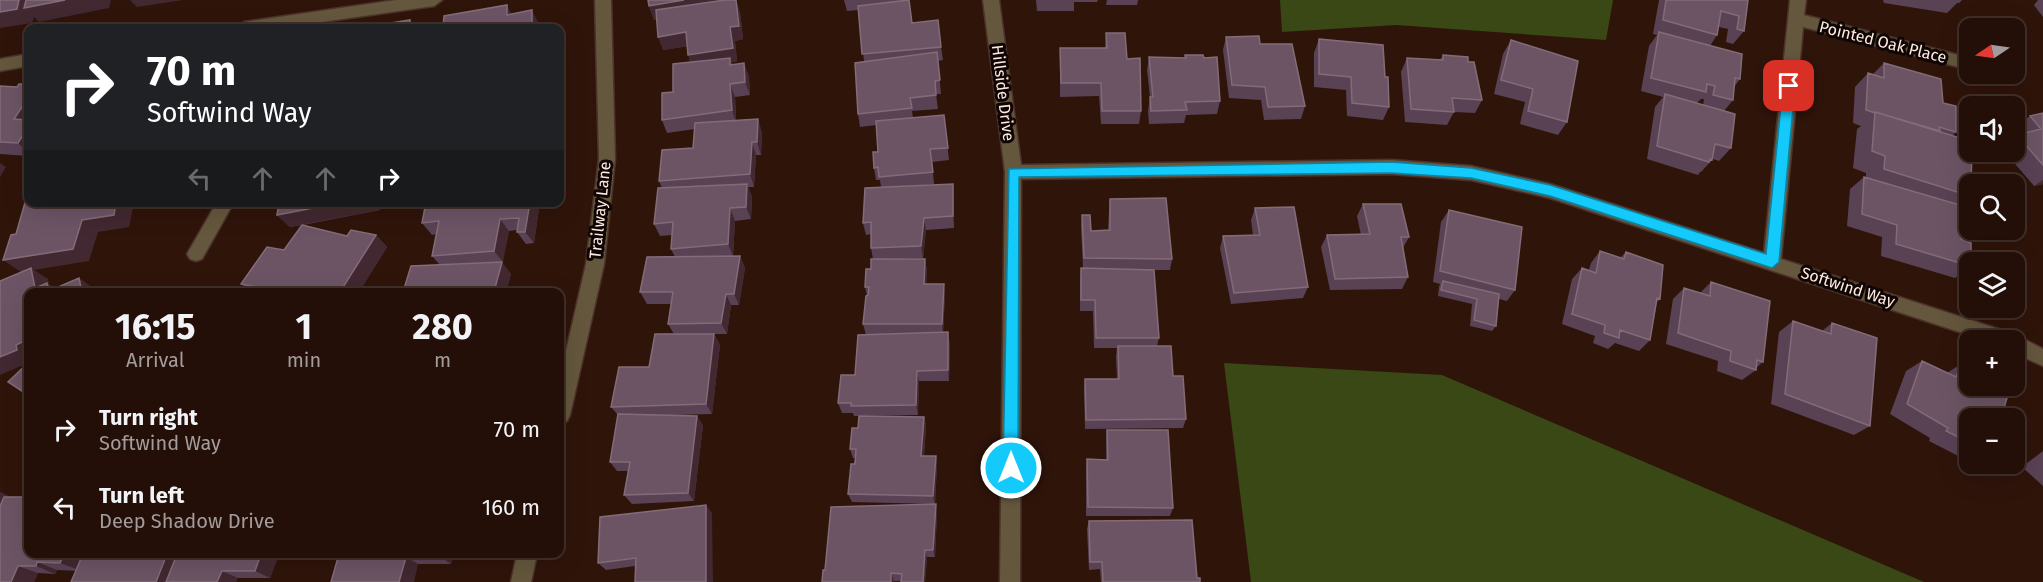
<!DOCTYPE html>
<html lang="en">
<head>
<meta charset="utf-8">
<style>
  :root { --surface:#230f08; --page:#2b1812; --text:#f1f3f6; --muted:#a39c9c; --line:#402f29 }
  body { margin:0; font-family:"Fira Sans",sans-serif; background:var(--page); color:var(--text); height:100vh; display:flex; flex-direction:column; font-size:22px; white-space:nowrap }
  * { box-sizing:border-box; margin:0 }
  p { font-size:20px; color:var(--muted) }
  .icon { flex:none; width:33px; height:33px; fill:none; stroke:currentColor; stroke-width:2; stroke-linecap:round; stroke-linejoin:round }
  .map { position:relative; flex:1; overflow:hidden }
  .panel { position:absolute; left:24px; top:288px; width:540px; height:270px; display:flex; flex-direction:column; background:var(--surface); border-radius:12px; box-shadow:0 6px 24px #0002,0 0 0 2px var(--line) }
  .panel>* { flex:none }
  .banner { position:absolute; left:24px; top:24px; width:540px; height:183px; border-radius:12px; box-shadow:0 6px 24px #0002,0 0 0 2px var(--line); background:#202124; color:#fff; overflow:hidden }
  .needle { width:39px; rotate:257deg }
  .buttons { position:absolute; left:1959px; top:18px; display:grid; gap:12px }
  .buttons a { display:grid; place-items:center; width:66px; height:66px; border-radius:12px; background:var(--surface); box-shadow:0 6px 24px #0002,0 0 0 2px var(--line); font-size:30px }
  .pin { position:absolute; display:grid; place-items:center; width:51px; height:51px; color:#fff; margin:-26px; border-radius:12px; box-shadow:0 3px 9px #0006 }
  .me { position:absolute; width:66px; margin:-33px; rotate:0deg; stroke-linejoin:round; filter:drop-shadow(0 0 4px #0008) }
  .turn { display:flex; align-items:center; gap:21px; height:126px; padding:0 24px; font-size:27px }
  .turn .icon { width:78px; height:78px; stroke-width:2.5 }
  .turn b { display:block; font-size:42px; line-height:51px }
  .lanes { display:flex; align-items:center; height:57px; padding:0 24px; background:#0003; justify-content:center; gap:30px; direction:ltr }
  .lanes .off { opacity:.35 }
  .eta { display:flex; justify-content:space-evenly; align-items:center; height:102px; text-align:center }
  .eta b { font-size:36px; font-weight:700; line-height:42px }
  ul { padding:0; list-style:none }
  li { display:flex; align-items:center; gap:18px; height:78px; padding:0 24px }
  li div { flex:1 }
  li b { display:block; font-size:22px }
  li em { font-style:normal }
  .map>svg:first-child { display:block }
  .green { fill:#394814 }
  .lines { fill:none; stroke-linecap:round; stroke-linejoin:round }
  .street-casing { stroke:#4c3229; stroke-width:3 }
  .street { fill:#64573d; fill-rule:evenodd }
  .wall { fill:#5a4255; fill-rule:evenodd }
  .shaded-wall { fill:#422830 }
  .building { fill:#6c5464; stroke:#836c78; stroke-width:1.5 }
  .route { fill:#13cafb; stroke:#0c83a3; stroke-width:1.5 }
  .labels { text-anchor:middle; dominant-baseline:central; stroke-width:6; stroke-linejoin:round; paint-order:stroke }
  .street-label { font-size:16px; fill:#ffebe4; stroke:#0f0502 }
</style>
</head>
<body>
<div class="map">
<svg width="2043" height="582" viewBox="0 0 2043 582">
  <rect width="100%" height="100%" fill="#2f140a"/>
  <path class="green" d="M1280,0H1613L1606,40L1396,25L1282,32Z
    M1224,363L1442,375L1924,582H1251Z"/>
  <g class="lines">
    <g class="street-casing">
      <path id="street" d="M396,0H442L434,6L280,28H236L244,22Z
        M595,0H611L615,159L604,264L570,415L567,421L560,424V377L586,264L599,159Z
        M983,0H999L1021,165L1391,160L1471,166L1550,184L1764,253L1790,0H1806L1804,15L1970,58V70L1803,27L1781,259L2014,334L2043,349V366L2014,353V340H1984L1550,198L1471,180L1391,174L1021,179L1020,582H1000L1005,172Z
        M28,54V66L0,71V59Z
        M217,202H234L202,259L196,261L190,259L187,254Z
        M517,554H537L531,582H511Z"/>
    </g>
    <use href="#street" class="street"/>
  </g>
  <path class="wall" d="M844,0H907L912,23L941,47L943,60L938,61L941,94H936L938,109L912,111L913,118L944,115L949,160L932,162L934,184L916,186L954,197V228L926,230L923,258L887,259H925L927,271L926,284L945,295L943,333L950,343L949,381H919L918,415L854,416L853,413H842L838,403L855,375L866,335L863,324L867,295L865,287L873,259L871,248V234L866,235L863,223L881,187L880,180H876L874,168L878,152L876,125L860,127L858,114L864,61L858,10L847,11Z
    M1036,0H1098L1097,2H1074V11H1037Z
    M1107,0H1138L1137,5H1106Z
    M1659,0H1748L1744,31L1733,44L1726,42L1728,29L1719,27L1717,35L1710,46L1740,79L1734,87L1733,100L1724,111L1731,148L1719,161L1713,159L1701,172H1700L1698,175L1647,159L1655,107L1663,97L1641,91L1649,46L1657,35L1653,34ZM1701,99H1704L1703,105L1697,103Z
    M1883,0H1962L1959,3H1957L1947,13L1884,3Z
    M2038,0H2043V17L2034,5Z
    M649,6L740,12L743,39L735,41L737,61L732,62V65L744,63L749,77L750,95L735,97L736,120L762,132L761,155H756L754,187H748L752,197L751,219L735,221L733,256H740L745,268L739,305H731L727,334H714L720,345L712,414L675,415L703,425L694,501L632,504L624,495L629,471H617L610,462L618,415L611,407L649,367L674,334L668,324L671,304H647L640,292L675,257L671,249L672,235L660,236L654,224L662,188L659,181L693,148L695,129L667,133L662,120L673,92L690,62L687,46L663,50L656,19L654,20Z
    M1106,33L1127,59L1141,111L1139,124H1101L1099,96L1060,97V48H1105Z
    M1226,37L1260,44L1305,106L1301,119L1264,120L1261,100L1229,98L1223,50Z
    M1319,39L1385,77L1389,107L1383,120L1347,116L1346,90L1314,87V53Z
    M1511,40L1567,122L1558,135L1520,124L1525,102L1494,94L1503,54Z
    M1185,55L1204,58L1220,101L1217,114L1186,115L1184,123L1149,124L1148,111L1150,97L1147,70L1149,57L1184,58Z
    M1443,55L1468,62L1482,100L1475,113L1454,112L1447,125L1405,122L1401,72L1407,58L1440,60Z
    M1884,63L1943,103L1956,132L1952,136L1970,184V198L1960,205L1961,239L1970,262V268L1955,278L1881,256L1882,237L1847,226L1850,189L1864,177L1866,178V173L1853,168L1857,129L1861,126L1853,123L1855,87L1868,73L1872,75Z
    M28,84V156L0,154V86L17,87Z
    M2043,113V184L2034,186L2005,152H2014V137L2019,134L2014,129L2030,116Z
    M1110,199L1172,259L1170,270H1154L1159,338L1157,346L1173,376L1186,419L1183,428L1085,429L1084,389L1085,379H1117L1116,357L1117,348H1094L1093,311H1080V279L1081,268H1083L1081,227L1082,215L1091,231L1108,230L1109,211Z
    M279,202H380V210L303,225L347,236L376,235L387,247L359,292H251L241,284L284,250L301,225L290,227L277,215Z
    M540,202L534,243L526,244L517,232V230L509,231L502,263L511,274L506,292H403L440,265L432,256L436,234L432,235L422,223Z
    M1363,204L1409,237L1403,248L1408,277L1402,289L1330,290L1321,247L1327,235H1361L1357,216Z
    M1255,208L1308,287L1303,298L1231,304L1220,248L1223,236L1253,235L1251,220Z
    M1449,210L1515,290L1507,301L1499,299L1496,326L1492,331L1470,326L1472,304L1438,296L1439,287L1440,284L1433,282L1441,222Z
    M1600,251L1620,258L1626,252L1660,299L1657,302L1650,340L1639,351L1615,343L1608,349L1593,343L1595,336L1562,324L1572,279L1582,268L1589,270L1591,263Z
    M1711,282L1763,362L1756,368V370L1742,380L1717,371L1718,361L1666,344L1673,299L1684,288L1700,293Z
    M1793,321L1822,331L1832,323L1870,426L1854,435L1771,404L1779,332Z
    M1922,361L1947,373L1961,364L1970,418V462L1929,441L1930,438L1890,414L1906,371Z
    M924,417L926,426L924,456H936L937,465L935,504L852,502L848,494L855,458H853L850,449L858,428Z
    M1107,430L1173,508L1170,516H1086V468L1087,459L1106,460V439Z
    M2043,451V486L2022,467Z
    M0,492L10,497L28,554H279L270,578H238L57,570L55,574L38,573L34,582H0Z
    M712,513L635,566L606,570L598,563Z
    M937,513L935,557H927L925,582H901L902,581H894L825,570Z
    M1089,521L1197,578L1200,582H1101L1100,569L1089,570L1087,529Z
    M339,554H453L451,564H418Z"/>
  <path class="shaded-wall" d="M19,0H111L109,8L39,22L34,17L32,23L0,28V12Z
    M130,0H183L137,7Z
    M684,0H729L689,14L654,20L649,6Z
    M736,0L740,12L743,39L735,41L737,61L732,62L735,71L730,65L693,68L688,55L730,27Z
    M507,5L514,19L507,15Z
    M532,10L539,24L542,28H534L532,25Z
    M410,20L416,28H410Z
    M686,32L691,46L663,50L658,37Z
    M744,63L749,77L750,95L745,82Z
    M730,84L735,97L736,123L732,110Z
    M28,98V152L18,143L14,119Z
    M758,119L762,132L761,155L757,142Z
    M752,142L756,155L754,187L750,174Z
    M0,163L6,167L0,177Z
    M2043,180V184L2034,186Z
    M747,184L752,197L751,219L746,207Z
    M953,184L954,197V228L953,216Z
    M116,202H134L129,227L98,232L89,261L34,270L48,279L49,284L62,292L35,288L21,272L3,260Z
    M344,202H380V210L290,227L277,215Z
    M530,202H540L534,243L525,232Z
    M730,208L735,221L733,256L728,244Z
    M924,218L926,230L923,258L921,246Z
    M500,219L509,231L503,262L494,251Z
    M376,235L387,247L359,292H340Z
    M740,256L745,268L739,305L734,294Z
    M925,259L927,271L926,295L924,284Z
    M502,262L511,274L506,292H494Z
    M79,278L95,289L96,292H82Z
    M944,284L945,295L943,335L942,324Z
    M726,294L731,305L727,334L721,323Z
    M948,332L950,343L949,381L948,370Z
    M714,334L720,345L712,414L706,404Z
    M28,339V363L0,375V357L16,345Z
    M917,371L919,381L918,415L916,405Z
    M697,416L703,425L694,501L688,493Z
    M924,417L926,426L923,465L921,456Z
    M936,456L937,465L935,504L933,496Z
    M0,492L14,499L0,532Z
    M936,504L937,513L935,557L933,550Z
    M706,505L712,513L713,582H706Z
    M925,550L927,557L925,582H923Z
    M64,554H86L79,570L60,563Z
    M167,554H187L176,582H156Z
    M261,554H279L270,578L255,571Z
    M440,554H453L451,564L439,556Z
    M406,557L418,564L414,582H399Z
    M37,562L57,570L55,574L36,566Z
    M18,566L38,573L34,582H11Z
    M222,571L238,578L236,582H217Z
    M891,573L894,581V582H891Z"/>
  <path class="building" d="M0,0H19L17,9L0,12Z
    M26,0H65L24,8Z
    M648,0H684L649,6Z
    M725,0H736L739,26L730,27L733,48L688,55L686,32L658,37L656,10Z
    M909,0L912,23L938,20L941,47L862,54L858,6Z
    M1666,0H1748L1744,31L1737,29L1739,16L1721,11L1717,35L1663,20Z
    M507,5V15L532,10V25L539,24V28H443L444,16Z
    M410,20V28H360Z
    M1659,32L1742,54L1740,79L1735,78L1733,100L1713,95L1715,86L1707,84L1706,92L1651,78Z
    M1106,33H1125L1127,59L1140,58L1141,111H1102L1101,83H1061L1060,48H1107Z
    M1259,36L1260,44H1292L1305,106L1268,107L1265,87L1232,85L1226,37Z
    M1319,39L1383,45L1385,77H1388L1389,107L1352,103L1351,77L1319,74Z
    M1511,40L1578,61L1567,122L1528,111L1533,89L1501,80Z
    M937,52L940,80L935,81L936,95L910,98L912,108L858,114L855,63Z
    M1185,55H1203L1204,58L1217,57L1220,101L1185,102L1187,110L1151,111L1150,97H1153L1149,57L1186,58Z
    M1443,55L1468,57V62H1474L1482,100L1452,98L1454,112L1411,109L1407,58L1443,60Z
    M730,58V65L744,63L745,82L730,84L732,110L662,120V93L673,92V64Z
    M1884,63L1941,79L1943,103L1956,106V132L1939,127L1940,131L1875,112V113L1866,110L1868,73L1884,78Z
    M19,84H28V98L14,119L28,120V127L18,143L0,142V86L17,87Z
    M1665,94L1735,114L1731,148L1715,144L1712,160L1710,159L1709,162L1657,146Z
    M1875,112L1970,141V152H1972L1971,184H1970V196L1884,169L1885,156L1872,151Z
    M2043,113V165L2017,135L2041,129L2030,116Z
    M944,115L948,148L930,149L933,172L879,177L878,167L874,168L873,152H878L876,121Z
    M758,119L757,142H752L750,174L659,181L662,150L693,148L695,123Z
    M1864,177L1960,205L1961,239L1971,243V262H1970V266L1896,244L1897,225L1862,214Z
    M747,184L746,207L730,208L728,244L671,249L673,222L654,224L658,188Z
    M953,184V216L924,218L921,246L871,248V222L863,223L865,188Z
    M28,198V202H116L114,215L82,220L73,249L3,260L11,235L16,234L26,199Z
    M1166,198L1172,259L1084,258L1082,215H1090L1091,231L1110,230V199Z
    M279,202H344L277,215Z
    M426,202H530L525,232H517L519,218L500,219L494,251L432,256L439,221L422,223Z
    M1363,204H1401L1409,237H1401L1408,277L1335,279L1327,235L1370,234Z
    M1294,207L1308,287L1234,293L1223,236L1260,235L1255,208Z
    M1449,210L1522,227L1515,290L1440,271Z
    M302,225L347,236L351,230L376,235L340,292H258L263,288L241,284L267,247L284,250Z
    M1600,251L1624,259L1626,252L1663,265L1660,299L1657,298L1650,340L1620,330L1619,338L1604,333L1605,325L1572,314L1582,268L1596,273Z
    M740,256L734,294H726L721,323L668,324L673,292H640L647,257Z
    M871,259H925L924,284H944L942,324H863L866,296L868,295L869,287H865L866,269H871Z
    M502,262L494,292H403L411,266Z
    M31,268L35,288L47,283L49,291L79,278L82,292H28V339L16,345L17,350L0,357V281Z
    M1081,268L1154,270L1159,338H1096L1095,300H1081Z
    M1443,281L1499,294L1496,326L1474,320L1477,299L1441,290Z
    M1711,282L1770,301L1763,362L1757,360L1756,370L1730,361L1731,351L1678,333L1684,288L1710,296Z
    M1793,321L1831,334L1832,323L1877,338L1870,426L1785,394Z
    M948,332V370L917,371L916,405L851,406V403H838L841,375H855L858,335Z
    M655,334H714L706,404L611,407L619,367H649Z
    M1118,346H1171L1173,376H1183L1186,419L1086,420L1085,379H1119Z
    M1922,361L1956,377L1961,364L1970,368V386H2005L2010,388L2001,418H1970V443L1946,431L1948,428L1907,404Z
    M28,363V395L8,382Z
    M618,414L697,416L688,493L624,495L630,462H610Z
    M859,416L924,417L921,456H936L933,496L848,494L851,464H855L856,449H850L852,428H858Z
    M1107,430H1168L1173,508L1088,507L1087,459L1108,460Z
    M4,497H28V554H64L60,563L37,562L36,566H18L11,582H0V506Z
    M936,504L933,550H925L923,582H901L902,574L891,573V582H822L823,570H825L831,507Z
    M706,505V582H635L636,558L598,563L600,517Z
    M1192,520L1197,578H1200V582H1103L1102,562H1090L1089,521Z
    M83,554H167L156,582H71Z
    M177,554H261L255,571H222L217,582H166Z
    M339,554H440L439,556L406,557L399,582H331Z"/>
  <path class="route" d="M1789,81L1795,86L1779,262L1772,268L1550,196L1471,178L1391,173L1019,177L1018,468L1016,473H1006L1003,468L1009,169L1391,162L1471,168L1550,185L1766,254L1783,86Z"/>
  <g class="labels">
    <g class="street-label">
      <text transform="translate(1883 42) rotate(14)">Pointed Oak Place</text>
      <text transform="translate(1003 93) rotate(83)">Hillside Drive</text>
      <text transform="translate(600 210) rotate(-84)">Trailway Lane</text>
      <text transform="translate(1848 287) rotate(18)">Softwind Way</text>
    </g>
  </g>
</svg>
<div class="buttons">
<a><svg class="needle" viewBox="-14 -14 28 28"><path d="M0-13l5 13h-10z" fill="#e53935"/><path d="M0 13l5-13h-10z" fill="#a39c9c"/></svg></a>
<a><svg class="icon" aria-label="sound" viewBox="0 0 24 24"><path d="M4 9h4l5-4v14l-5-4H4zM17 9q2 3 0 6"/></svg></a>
<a><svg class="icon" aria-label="search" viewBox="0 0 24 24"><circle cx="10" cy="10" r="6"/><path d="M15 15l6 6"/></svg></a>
<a><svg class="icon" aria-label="layers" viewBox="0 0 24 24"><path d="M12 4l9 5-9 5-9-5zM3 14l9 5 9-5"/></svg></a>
<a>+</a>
<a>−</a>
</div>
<div class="pin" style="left:1789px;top:86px;background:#d93025"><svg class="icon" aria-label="arrive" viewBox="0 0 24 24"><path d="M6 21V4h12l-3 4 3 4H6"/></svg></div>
<svg class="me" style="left:1011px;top:468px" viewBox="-20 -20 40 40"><circle r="17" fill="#13cafb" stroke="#fff" stroke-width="3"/><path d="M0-11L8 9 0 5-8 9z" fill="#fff"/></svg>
<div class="banner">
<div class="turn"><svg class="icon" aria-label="right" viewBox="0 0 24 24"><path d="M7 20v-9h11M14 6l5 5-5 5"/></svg><div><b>70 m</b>Softwind Way</div></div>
<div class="lanes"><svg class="icon off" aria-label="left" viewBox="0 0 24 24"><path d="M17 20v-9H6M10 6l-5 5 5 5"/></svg><svg class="icon off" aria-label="ahead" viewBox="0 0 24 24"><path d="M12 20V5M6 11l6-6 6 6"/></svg><svg class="icon off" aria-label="ahead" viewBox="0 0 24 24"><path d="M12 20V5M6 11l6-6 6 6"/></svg><svg class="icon" aria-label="right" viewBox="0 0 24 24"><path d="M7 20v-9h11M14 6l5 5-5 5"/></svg></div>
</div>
<section class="panel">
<div class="eta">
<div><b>16:15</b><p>Arrival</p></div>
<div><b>1</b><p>min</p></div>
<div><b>280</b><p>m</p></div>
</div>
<ul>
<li><svg class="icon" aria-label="right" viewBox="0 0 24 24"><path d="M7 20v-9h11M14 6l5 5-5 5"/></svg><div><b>Turn right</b><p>Softwind Way</p></div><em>70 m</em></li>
<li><svg class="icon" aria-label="left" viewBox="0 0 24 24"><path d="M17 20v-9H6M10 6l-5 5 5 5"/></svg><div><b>Turn left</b><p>Deep Shadow Drive</p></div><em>160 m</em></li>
</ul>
</section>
</div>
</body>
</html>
